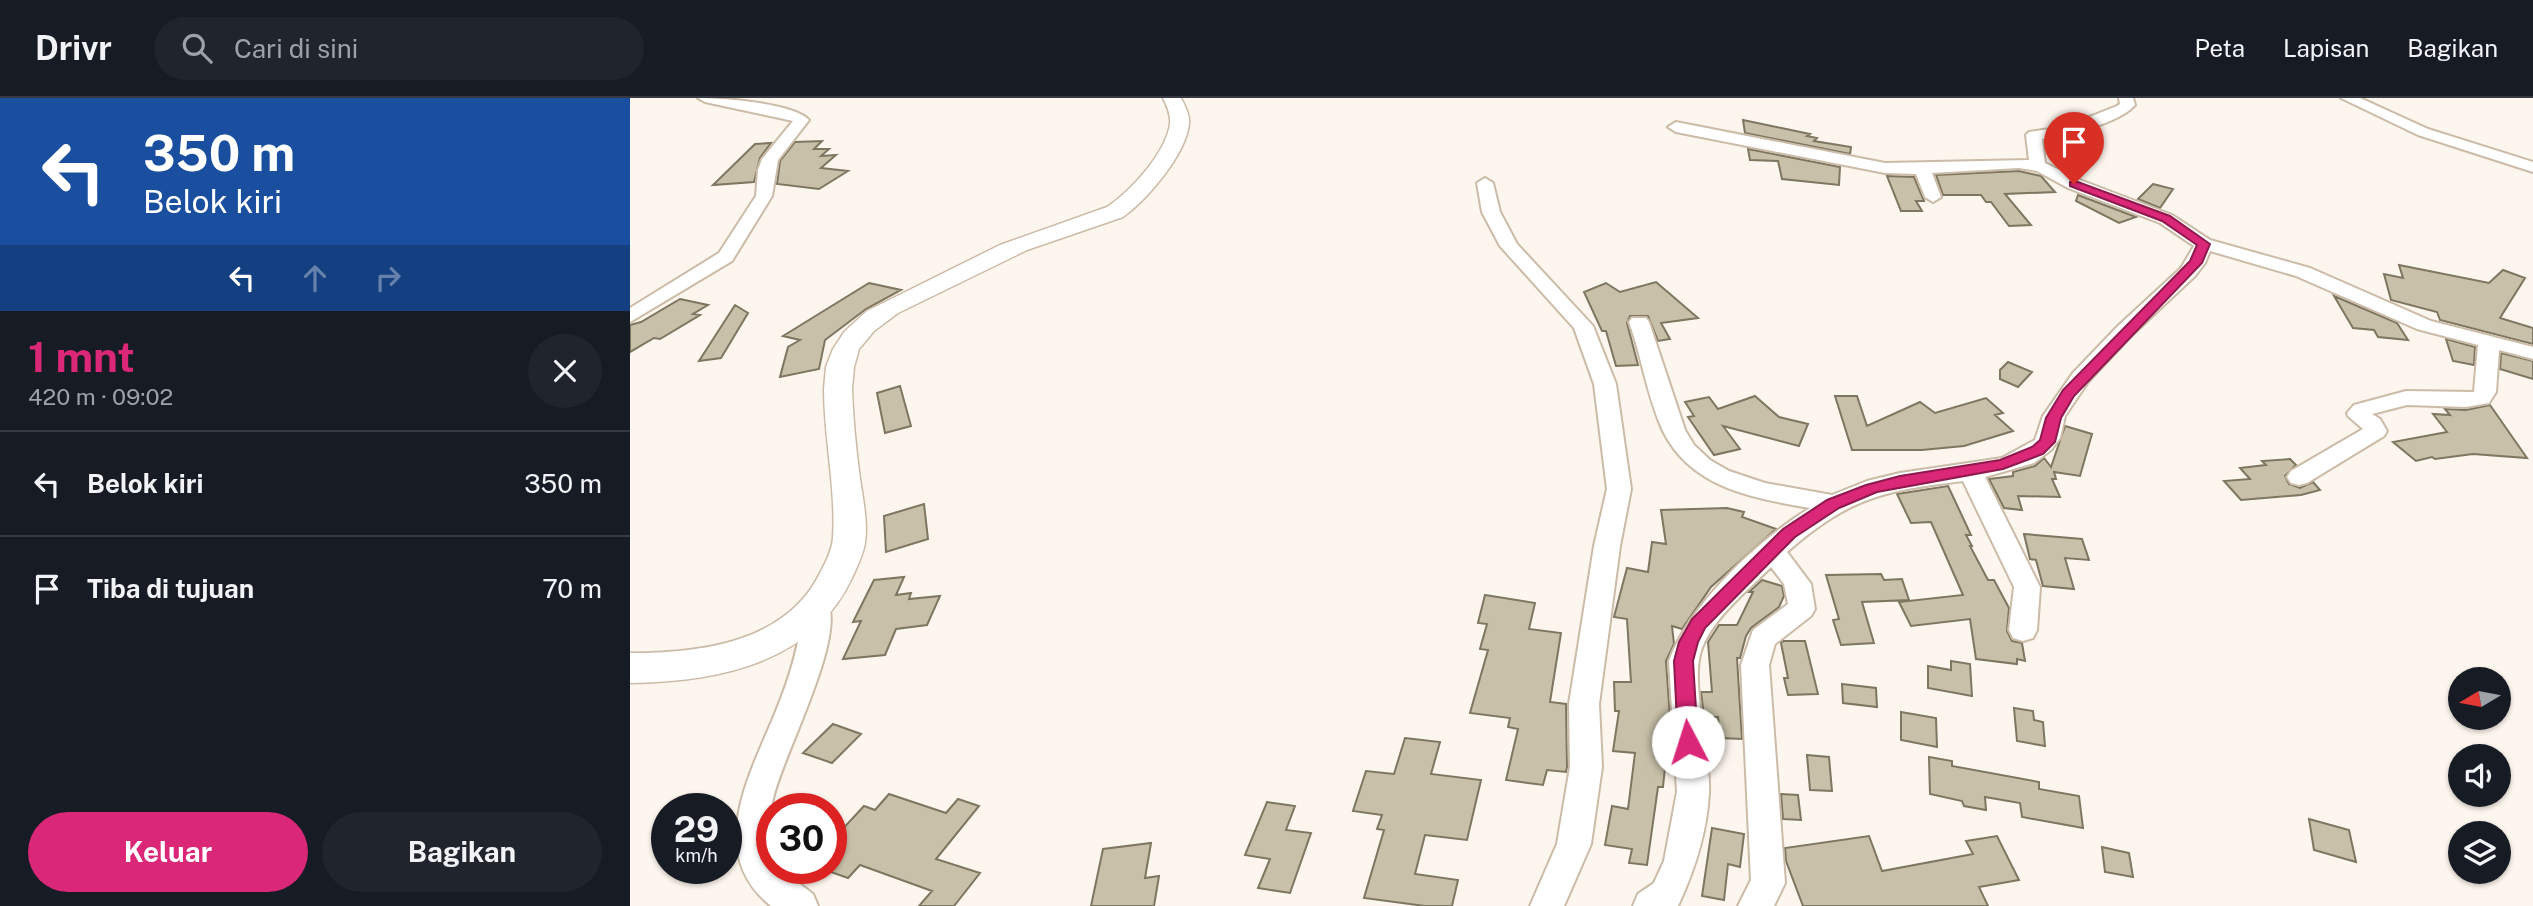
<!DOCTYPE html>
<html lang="id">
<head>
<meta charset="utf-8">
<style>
  :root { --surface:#171b24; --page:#20242c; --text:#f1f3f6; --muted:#9ea1a6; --line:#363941; --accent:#db2777 }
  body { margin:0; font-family:"Public Sans",sans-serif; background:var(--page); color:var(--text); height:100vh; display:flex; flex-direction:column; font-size:26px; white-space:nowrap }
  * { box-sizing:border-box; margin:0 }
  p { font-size:23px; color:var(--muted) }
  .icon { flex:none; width:38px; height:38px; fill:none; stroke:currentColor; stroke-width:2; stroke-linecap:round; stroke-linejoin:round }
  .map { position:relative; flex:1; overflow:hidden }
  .details { display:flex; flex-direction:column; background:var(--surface); width:630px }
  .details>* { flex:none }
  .top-card { background:#1a4fa0; color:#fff; overflow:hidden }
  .needle { width:46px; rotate:260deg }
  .controls { position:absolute; left:1818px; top:569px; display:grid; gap:14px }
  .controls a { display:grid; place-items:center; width:63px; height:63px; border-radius:50%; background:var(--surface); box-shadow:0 2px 5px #0004; font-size:35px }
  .speed { position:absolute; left:21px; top:695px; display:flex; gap:14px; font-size:35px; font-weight:700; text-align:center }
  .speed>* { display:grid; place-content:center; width:91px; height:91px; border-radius:50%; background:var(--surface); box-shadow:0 2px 5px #0004; line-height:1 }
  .speed small { font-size:18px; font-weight:400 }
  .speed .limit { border:10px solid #d22; background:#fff; color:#111 }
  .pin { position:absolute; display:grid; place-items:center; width:60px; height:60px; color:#fff; margin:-72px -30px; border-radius:50% 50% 50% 0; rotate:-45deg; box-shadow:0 0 7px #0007 }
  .pin .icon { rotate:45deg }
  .me { position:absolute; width:77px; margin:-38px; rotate:355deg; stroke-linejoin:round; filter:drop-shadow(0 0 5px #0008) }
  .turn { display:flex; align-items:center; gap:24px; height:147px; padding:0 28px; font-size:32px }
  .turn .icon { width:91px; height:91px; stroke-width:2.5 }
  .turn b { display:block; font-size:49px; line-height:60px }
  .lanes { display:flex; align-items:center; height:66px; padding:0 28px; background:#0003; justify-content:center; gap:35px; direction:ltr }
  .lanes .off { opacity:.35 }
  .round { display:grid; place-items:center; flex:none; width:74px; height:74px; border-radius:37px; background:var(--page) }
  .summary { display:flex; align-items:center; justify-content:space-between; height:119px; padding:0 28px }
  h1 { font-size:42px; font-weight:700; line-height:52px; color:var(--accent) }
  .action { display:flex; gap:14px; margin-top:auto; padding:14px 28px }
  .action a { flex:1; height:80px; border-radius:42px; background:var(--accent); color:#fff; font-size:28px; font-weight:700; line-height:80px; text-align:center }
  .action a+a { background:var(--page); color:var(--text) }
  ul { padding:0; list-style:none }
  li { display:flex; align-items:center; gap:21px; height:105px; padding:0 28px; border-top:2px solid var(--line) }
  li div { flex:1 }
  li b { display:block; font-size:26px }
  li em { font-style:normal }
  header { display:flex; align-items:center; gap:42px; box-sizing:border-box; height:98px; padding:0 35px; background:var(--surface); border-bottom:2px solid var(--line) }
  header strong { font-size:33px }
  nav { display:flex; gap:38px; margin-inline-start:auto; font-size:24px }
  .search { width:490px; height:63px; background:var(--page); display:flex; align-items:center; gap:18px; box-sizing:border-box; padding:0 24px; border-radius:38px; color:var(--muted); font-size:26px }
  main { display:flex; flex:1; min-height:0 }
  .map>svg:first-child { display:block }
  .building { fill:#c8c0a8; stroke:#7d7660; stroke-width:2 }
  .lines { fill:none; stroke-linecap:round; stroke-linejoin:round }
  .minor-casing { stroke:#cbbba7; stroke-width:4 }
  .tertiary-casing { stroke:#cbbba7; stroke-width:3 }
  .minor { fill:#fff; fill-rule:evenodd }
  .tertiary { fill:#fff; fill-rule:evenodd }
  .route { fill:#db2777; stroke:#8e194d; stroke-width:2 }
</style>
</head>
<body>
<header>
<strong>Drivr</strong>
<div class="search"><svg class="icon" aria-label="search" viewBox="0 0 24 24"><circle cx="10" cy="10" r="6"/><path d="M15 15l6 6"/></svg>Cari di sini</div>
<nav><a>Peta</a><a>Lapisan</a><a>Bagikan</a></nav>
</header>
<main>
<section class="details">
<div class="top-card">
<div class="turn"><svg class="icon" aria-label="left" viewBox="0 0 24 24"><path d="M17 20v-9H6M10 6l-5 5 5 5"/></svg><div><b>350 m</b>Belok kiri</div></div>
<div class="lanes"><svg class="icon" aria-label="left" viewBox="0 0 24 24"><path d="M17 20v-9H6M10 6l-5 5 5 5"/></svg><svg class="icon off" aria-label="ahead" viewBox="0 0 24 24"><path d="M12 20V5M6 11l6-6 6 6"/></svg><svg class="icon off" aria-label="right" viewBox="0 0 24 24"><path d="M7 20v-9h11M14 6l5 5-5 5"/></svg></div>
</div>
<div class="summary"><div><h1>1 mnt</h1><p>420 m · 09:02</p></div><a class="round"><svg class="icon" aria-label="close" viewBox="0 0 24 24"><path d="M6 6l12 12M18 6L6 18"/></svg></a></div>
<ul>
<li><svg class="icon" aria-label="left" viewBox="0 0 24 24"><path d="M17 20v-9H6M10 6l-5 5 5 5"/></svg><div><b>Belok kiri</b></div><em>350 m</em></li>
<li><svg class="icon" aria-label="arrive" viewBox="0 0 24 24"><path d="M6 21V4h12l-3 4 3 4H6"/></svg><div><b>Tiba di tujuan</b></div><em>70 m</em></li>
</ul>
<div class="action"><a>Keluar</a><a>Bagikan</a></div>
</section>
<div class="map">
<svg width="1903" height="808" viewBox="0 0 1903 808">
  <rect width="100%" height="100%" fill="#fdf6ee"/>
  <path class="building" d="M1113,22L1180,36L1177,38L1187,40L1184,43L1221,49L1220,56L1115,35Z
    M192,43L184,51H199L191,58L206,57L191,70L218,73L189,91L147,86L150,63L165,44Z
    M141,45L130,60L124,84L83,87L125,46Z
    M1118,51L1210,69L1209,87L1152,81L1148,63L1120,62Z
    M1389,73L1411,78L1425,94L1375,96L1401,127L1379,128L1361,104H1356L1351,97H1313L1306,77Z
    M1257,78L1284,79L1294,103H1286L1292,113H1271Z
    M1523,86L1543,91L1530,110L1508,101Z
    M1448,97L1506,119L1489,125L1446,103Z
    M1769,167L1859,185L1873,172L1895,180L1870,220L1903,230V246L1810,222L1807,214L1761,202L1754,176L1773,180Z
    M1026,184L1068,220L1031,225L1040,241L1028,243L1018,218H1000L997,225L1008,267L986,268L976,233H972L954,194L976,185L990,194Z
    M239,185L271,192L236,211L195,242L189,271L150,279L158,249L170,242L153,238Z
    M1704,198L1767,225L1778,242L1748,239L1744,232L1723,230Z
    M50,201L78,207L63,216L70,217L30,241L24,240L0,254V227L11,224Z
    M105,207L118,215L91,260L69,263Z
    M1816,241L1845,249L1844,267L1823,263Z
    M1871,255L1903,263V281L1870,271Z
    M1378,264L1402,274L1388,289L1370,281V272Z
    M270,288L281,328L255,335L247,295Z
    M1125,298L1149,319L1178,326L1169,348L1093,328L1110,351L1084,357L1058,319L1064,318L1055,304L1079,299L1088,311Z
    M1205,298H1227L1237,328L1290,304L1305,315L1356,300L1373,315L1365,317L1383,333L1334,348L1292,352H1222Z
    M1860,307L1897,360L1843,356L1805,361L1802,359L1786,363L1763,344L1817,334L1803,316L1820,317L1815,311L1836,312Z
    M1435,328L1462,336L1450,378L1424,374L1426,381H1422L1430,399L1388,398L1392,412L1374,410L1359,381L1383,378V374L1405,368L1414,360L1421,369Z
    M1660,361L1666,367L1655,378L1659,386L1670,390L1683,384L1690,392L1671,397L1611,402L1594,383L1620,381L1610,370L1636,367L1632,363Z
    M1318,388L1341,437H1336L1342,448H1340L1358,482H1364L1379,510L1377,533L1382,543L1392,545L1395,563L1387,561V566L1346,561L1340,521L1281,528L1269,504L1333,497L1301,424L1281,425L1267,396Z
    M294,406L298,441L256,454L254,418Z
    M1097,410L1114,414L1112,419L1146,431L1081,489L1052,531L1042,528L1044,546L1036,563L1042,649H1037L1033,689H1028L1017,767L999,765L1002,751L975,747L982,708L998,711L1005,655L983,653L989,613H985L984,584H1001L997,521L984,519L997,470L1018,474L1022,444L1036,446L1031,412Z
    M1394,436L1452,441L1459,462L1435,460L1444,491L1413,488L1406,462L1400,461Z
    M1251,476L1254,482L1272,481L1279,502L1232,504L1244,545L1211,547L1203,522L1209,521L1196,477Z
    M274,479L266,497L281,495L279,501L310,498L297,527L266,531L255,557L213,561L231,523L223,524L244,482Z
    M1132,482L1152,488L1154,498L1149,509L1121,530L1116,538L1110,560H1107L1112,641L1090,640L1088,619H1074L1071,594H1082L1078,544L1089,527H1107L1123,494H1119Z
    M855,497L905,505L899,531L931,535L920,604L936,606L937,669L936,674L917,672L913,687L876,682L888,631L878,629L880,620L840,615L858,552L850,551L857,526L848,525Z
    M1153,543H1175L1188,596L1158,597L1154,580H1158L1151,545Z
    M1321,563L1340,566L1342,598L1298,590V568L1321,572Z
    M1212,586L1246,590L1247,609L1213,605Z
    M1384,610L1403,613L1404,622L1413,624L1415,648L1387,643Z
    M1271,614L1306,620L1307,649L1271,642Z
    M203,626L231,636L202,665L173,655Z
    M775,640L810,644L801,676L851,682L837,742L795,737L785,776L828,782L822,808H795L734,800L754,732L747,731L752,717L723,713L736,673L764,676Z
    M1177,657L1199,659L1202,693L1180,692Z
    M1299,659L1322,663V668L1409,684V691L1449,698L1453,730L1392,719L1390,705L1355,699L1356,712L1334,708L1332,703L1300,696Z
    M259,696L316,715L328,701L349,708L306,761L350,775L324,808H289L302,793L230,767L218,780L201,774V733L208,736L234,708L245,712Z
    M1151,696L1168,697L1171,722L1153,721Z
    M637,704L665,708L656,732L681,735L660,795L628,790L640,761L615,757Z
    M1679,721L1719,732L1726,764L1684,752Z
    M1082,730L1114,736L1110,769L1098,766L1094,802L1072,798Z
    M1239,738L1252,773L1343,756L1336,743L1367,738L1389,782L1349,789L1358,808H1173L1156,763L1155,750Z
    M521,745L515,780L529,778L524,808H461L473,751Z
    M1472,749L1499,755L1503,779L1475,774Z"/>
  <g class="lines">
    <g class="minor-casing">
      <path id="minor" d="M68,0C92,0 164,5 179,22L148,62L142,98L102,163L0,224V210L89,155L126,98L128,72L132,61L163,23L75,4Z
        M1489,0H1503L1505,7C1490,25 1436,38 1412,41L1415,65L1450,82L1542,117L1580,142L1680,170L1801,223L1903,249V261L1869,252L1866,294L1859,305L1836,309L1777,307L1742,316L1750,321L1757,333L1754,338L1677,385L1669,387L1661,385L1657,379L1661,373L1733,331L1718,318L1717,315L1724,307L1776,293L1844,294L1848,247L1787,231L1666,178L1580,153L1575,165L1565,178L1502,237L1458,284L1435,318L1430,340L1421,352L1404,365L1355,379L1410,489L1407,532L1403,540L1393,543L1383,540L1379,532L1384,489L1333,383C1253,393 1220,399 1157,454L1181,486L1185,511L1181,518L1145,546L1139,567L1155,785L1144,808H1108L1121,782L1111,567L1123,532L1158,506L1154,486L1141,469C1117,493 1084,519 1072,550C1059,582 1081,657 1079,695C1077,735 1065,771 1048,808H1003L1008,796L1024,785L1034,763L1047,694L1039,563C1059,507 1129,441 1180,410C1123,400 1061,390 1033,333C1017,299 1012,259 999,224L1002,220H1016L1019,224L1055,332L1064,347L1080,362L1099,373L1135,385L1202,397L1237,383L1270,375L1372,360L1405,342L1413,318L1443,275L1488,228L1551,170L1564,148L1530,125L1438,90L1407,73L1389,70L1302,75L1311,99L1303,104L1295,99L1286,76L1255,75L1046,34L1038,29L1046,24L1255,65L1399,62L1396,37L1399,34L1434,29L1487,8L1490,6Z
        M1711,0H1730L1798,31L1903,64V74L1788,37Z
        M855,80L863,85L870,114L887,146L963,228L986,286L1001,391L990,448L969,606L972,669L961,746L934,808H900L927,746L940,669L939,606L964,448L977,391L964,286L944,230L870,148L852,114L847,85Z
        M187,500L197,503C217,539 152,658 143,701C137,724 142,746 142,770H149L183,796L188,808H141C74,754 121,675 146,613C160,579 170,546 173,510L177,503Z"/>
    </g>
    <g class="tertiary-casing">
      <path id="tertiary" d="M533,0H551C555,8 560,17 559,26C556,56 517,102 493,119L397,152L268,215L244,233L229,251L224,269L222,291C223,321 226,351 230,381C233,401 238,424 235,445C233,457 227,469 222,480C182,566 86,584 0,585V555C69,555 156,545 190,475C196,464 202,452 203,440C206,390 194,340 194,291L196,269L203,251L215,233L237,213L370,147L477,109C500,94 536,55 540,26C541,17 537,8 533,0Z"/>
    </g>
    <use href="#minor" class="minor"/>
    <use href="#tertiary" class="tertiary"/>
  </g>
  <path class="route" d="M1440,84H1448L1540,118L1580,146L1572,165L1444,298L1431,320L1425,344L1413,356L1373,371L1247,394L1209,410L1165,439L1075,530L1068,544L1063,563L1068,644L1065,650L1058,653L1051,650L1048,644L1044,563L1049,544L1062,521L1153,431L1197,402L1236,387L1270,378L1370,362L1402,349L1410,342L1416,320L1433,292L1560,163L1567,147L1532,123L1440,88Z"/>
</svg>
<div class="controls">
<a><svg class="needle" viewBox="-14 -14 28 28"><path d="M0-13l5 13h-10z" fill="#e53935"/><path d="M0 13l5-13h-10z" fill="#9ea1a6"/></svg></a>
<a><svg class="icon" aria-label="sound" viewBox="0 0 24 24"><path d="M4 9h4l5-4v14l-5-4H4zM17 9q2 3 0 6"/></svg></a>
<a><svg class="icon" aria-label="layers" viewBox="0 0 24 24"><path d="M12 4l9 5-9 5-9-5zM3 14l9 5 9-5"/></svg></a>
</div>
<div class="speed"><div>29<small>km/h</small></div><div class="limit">30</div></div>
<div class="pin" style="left:1444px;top:86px;background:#d93025"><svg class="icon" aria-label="arrive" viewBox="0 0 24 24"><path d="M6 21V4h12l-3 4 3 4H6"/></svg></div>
<svg class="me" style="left:1058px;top:644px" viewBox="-20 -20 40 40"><circle r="19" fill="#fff"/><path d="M0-13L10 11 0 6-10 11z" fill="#db2777"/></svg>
</div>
</main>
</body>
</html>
